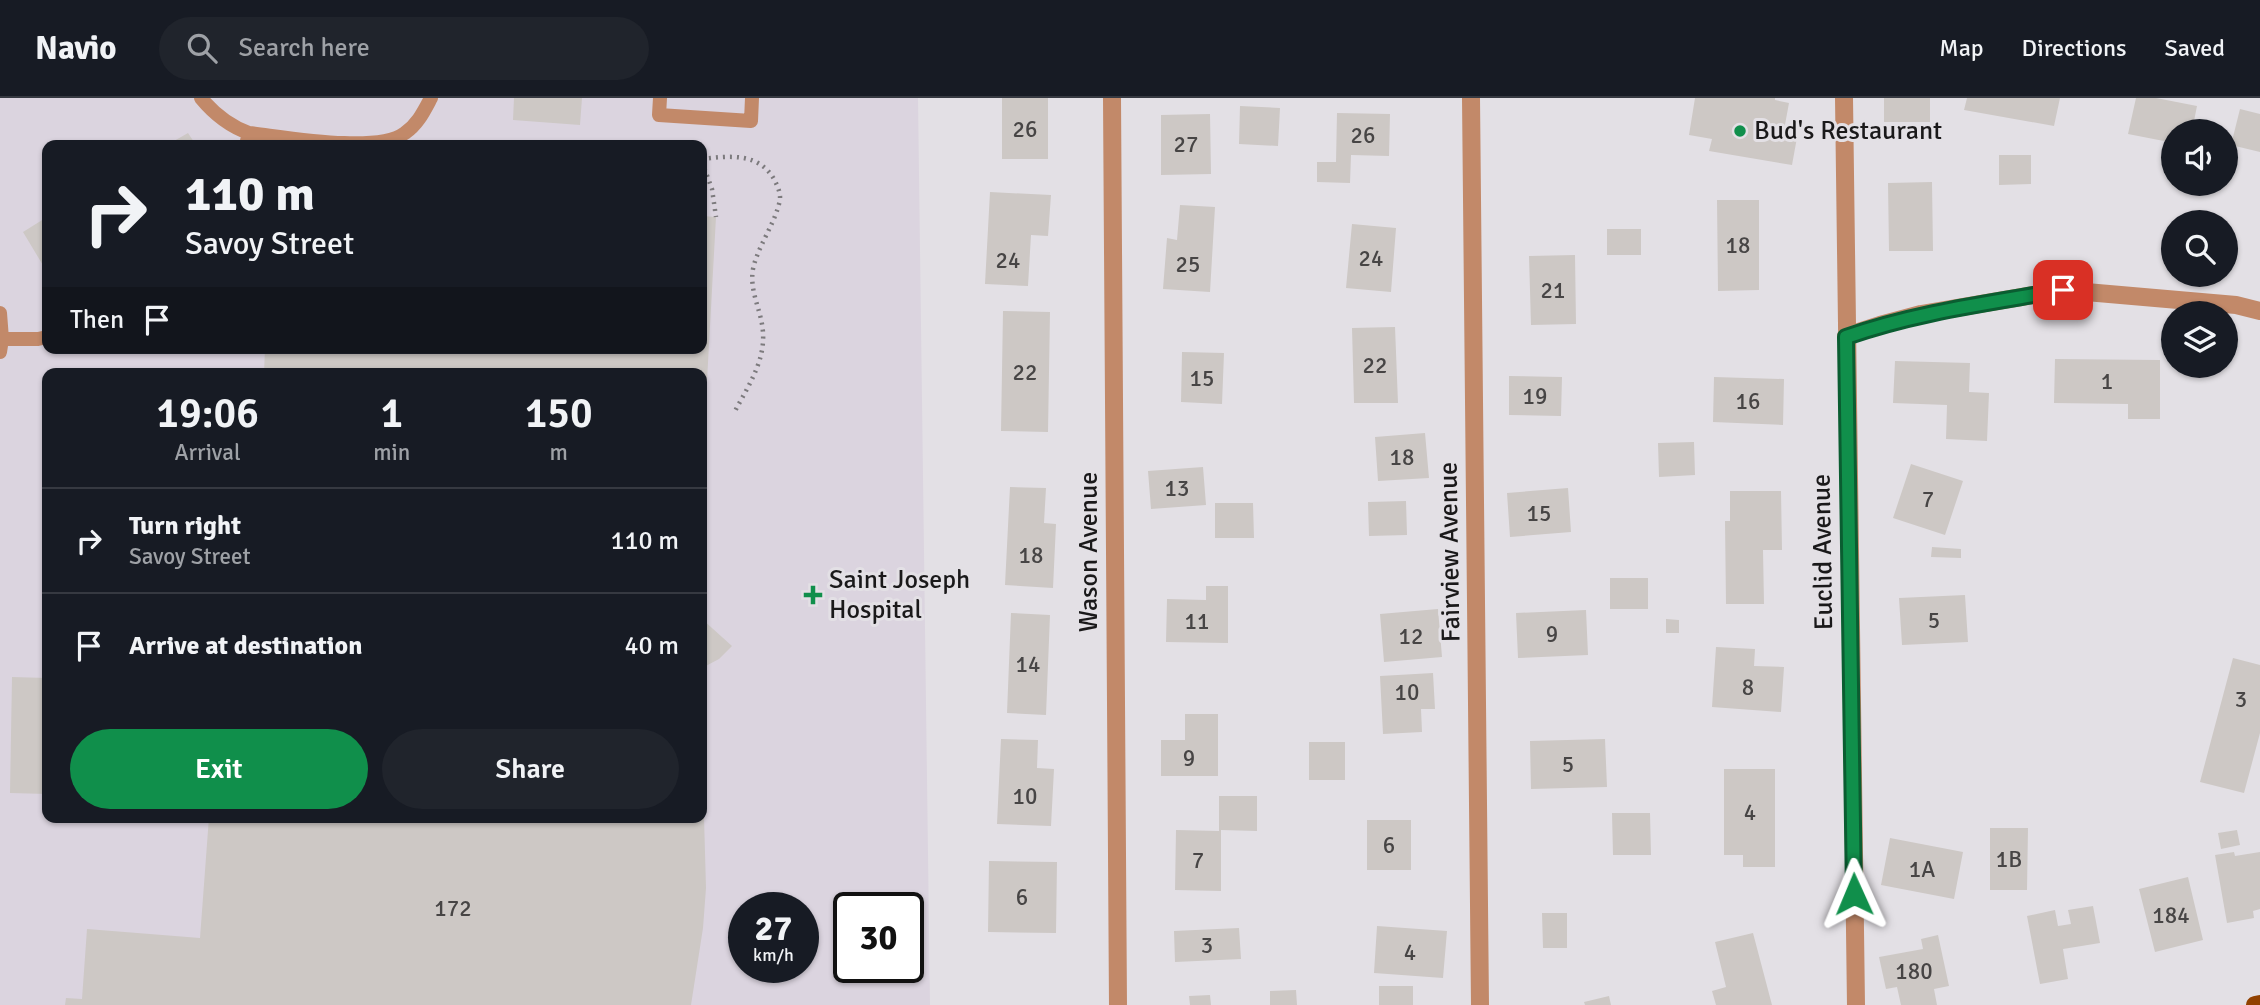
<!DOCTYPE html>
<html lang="en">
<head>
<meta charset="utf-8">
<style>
  :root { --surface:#171b24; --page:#20242c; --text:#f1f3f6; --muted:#9ea1a6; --line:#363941; --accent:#108f4b }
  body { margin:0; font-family:Signika,sans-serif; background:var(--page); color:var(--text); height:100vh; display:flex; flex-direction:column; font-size:26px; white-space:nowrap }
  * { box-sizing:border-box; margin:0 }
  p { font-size:23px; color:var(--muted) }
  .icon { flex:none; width:38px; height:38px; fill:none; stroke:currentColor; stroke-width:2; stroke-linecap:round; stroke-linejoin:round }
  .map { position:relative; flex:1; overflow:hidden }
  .side { position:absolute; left:42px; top:270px; width:665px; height:455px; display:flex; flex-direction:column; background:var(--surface); border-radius:14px; box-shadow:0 2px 5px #0004 }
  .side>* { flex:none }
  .banner { position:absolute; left:42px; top:42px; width:665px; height:214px; border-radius:14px; box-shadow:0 2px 5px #0004; background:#171b24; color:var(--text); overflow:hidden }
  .fabs { position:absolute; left:2161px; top:21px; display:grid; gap:14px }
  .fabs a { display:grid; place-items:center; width:77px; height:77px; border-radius:50%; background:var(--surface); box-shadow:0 2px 5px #0004; font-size:35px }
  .speed { position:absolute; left:728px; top:794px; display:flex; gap:14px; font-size:35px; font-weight:700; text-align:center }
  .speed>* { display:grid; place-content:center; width:91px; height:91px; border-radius:50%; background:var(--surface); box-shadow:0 2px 5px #0004; line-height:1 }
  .speed small { font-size:18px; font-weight:400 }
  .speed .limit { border:4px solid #111; border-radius:10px; background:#fff; color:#111 }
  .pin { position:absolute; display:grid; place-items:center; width:60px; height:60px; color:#fff; margin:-30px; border-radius:14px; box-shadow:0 4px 10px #0006 }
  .me { position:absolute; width:77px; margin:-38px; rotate:359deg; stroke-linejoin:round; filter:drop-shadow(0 0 5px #0008) }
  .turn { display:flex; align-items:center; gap:24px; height:147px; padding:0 28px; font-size:32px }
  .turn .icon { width:91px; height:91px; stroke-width:2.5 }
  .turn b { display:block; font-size:49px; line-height:60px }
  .then { display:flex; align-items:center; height:66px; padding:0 28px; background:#0003; gap:14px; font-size:26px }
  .eta { display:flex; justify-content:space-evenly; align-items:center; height:119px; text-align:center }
  .eta b { font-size:42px; font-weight:600; line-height:49px }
  .cta { display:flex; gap:14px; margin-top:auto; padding:14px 28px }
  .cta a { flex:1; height:80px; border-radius:42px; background:var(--accent); color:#fff; font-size:28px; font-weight:600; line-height:80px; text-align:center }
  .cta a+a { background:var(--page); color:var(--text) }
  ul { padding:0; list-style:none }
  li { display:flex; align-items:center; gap:21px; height:105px; padding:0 28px; border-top:2px solid var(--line) }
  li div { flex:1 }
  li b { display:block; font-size:26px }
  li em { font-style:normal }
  header { display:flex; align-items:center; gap:42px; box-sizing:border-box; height:98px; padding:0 35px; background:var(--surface); border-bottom:2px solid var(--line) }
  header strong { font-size:33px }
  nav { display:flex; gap:38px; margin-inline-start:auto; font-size:24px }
  .search { width:490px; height:63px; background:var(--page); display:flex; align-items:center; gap:18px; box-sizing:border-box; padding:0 24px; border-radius:38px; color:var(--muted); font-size:26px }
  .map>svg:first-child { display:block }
  .built { fill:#dbd4df; fill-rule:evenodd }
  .building { fill:#cdc8c5 }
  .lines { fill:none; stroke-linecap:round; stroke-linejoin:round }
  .path { stroke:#7c7a7d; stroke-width:4.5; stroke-dasharray:2 5; stroke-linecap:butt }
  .service { stroke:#c28969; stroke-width:14 }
  .minor { stroke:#c28969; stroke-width:18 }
  .primary { stroke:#914100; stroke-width:18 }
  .route-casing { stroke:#0a5d31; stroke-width:18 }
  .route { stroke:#108f4b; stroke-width:12 }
  .poi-dot { fill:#108f4b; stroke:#e3e0e5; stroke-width:2.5 }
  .labels { text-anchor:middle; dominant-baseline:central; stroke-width:6; stroke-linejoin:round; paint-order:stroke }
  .number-label { font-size:23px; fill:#474545 }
  .poi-label { font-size:26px; fill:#1a191a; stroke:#e3e0e5; text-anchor:start }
  .street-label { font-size:26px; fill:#1a191a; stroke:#e3e0e5 }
</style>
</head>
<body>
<header>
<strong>Navio</strong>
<div class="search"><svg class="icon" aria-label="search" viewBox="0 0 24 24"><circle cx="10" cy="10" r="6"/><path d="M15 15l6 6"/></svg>Search here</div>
<nav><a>Map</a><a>Directions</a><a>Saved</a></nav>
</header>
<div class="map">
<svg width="2260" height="907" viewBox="0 0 2260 907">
  <rect width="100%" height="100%" fill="#e3e0e5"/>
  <path class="built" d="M0,0H918L930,907H0ZM47,47H702V250H47ZM47,275H702V719H47ZM744,810H803V870H744ZM849,810H908V870H849Z"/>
  <path class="building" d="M514,0H582L580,27L513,22Z
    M1002,0H1048V61H1002Z
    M1695,0H1775V2L1789,5L1784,32L1798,34L1792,67L1709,53L1712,41L1689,37Z
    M1884,0H1930V24H1884Z
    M1967,0H2060L2054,28L1964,12Z
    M2136,0H2156L2197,8L2192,33H2174V45L2128,36Z
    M1240,8L1280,10L1278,48L1239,46Z
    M2240,11L2260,16V54L2231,47Z
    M1337,15L1390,16L1389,58L1351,57L1350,85L1317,84V64H1336Z
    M1210,16L1211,76L1161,77V17Z
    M188,35L196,47H167Z
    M1999,57H2031V86L1999,87Z
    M1932,84L1933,153H1889L1888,85Z
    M990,94L1051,97L1048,138L1031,137L1028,188L985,186Z
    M1717,102H1759V192L1718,193Z
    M1180,107L1215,109L1210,194L1163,191L1167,140L1177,142Z
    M702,118L716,119L706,301H702V275H264L265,250H702Z
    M47,119V174L23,134Z
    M1352,126L1396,130L1391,194L1346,190Z
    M1607,131H1641V157H1607Z
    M1575,157L1576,226L1531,227L1529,158Z
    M1003,213L1050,214L1048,334L1001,333Z
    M1395,229L1398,305H1354L1352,230Z
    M1182,254L1224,255L1222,306L1181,304Z
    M2055,261L2160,262V321H2128V306L2054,305Z
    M1895,263L1970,265L1969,294L1989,295L1987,343L1946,341L1947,307L1893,305Z
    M1509,278L1562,279L1561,318L1509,317Z
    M1714,279L1784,281L1783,327L1713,324Z
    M1425,335L1429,380L1378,383L1375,339Z
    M1694,344L1695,377L1659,379L1658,345Z
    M1911,366L1963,383L1945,437L1893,420Z
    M1203,369L1206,407L1151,411L1148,373Z
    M1010,389L1046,390L1044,425L1056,426L1053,490L1005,487Z
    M1568,390L1571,434L1510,439L1507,395Z
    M1730,393H1781L1782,452H1763L1764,506H1726L1725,423H1730Z
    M1406,403L1407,437L1369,438L1368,404Z
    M1215,405H1253L1254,440H1215Z
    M1932,449L1961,451V460L1931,459Z
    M1610,480H1648V511H1610Z
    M1206,488H1228V545L1166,544L1167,501L1206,502Z
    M1965,497L1968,544L1902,547L1899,500Z
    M1438,511L1442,559L1384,564L1380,516Z
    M1586,512L1588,557L1518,560L1516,515Z
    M1011,515L1050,517L1046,617L1007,615Z
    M702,521L732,548L719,561L702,570Z
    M1666,521L1679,522V535H1666Z
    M1716,549L1755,551L1754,568L1784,569L1781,614L1712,609Z
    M2233,560L2260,567V635L2244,695L2200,684Z
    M1433,575L1435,611H1421L1422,634L1383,636L1380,578Z
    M12,579L47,580V696L10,695Z
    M1185,616H1218V678H1161V642H1185Z
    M1001,641L1038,642L1037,670L1054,671L1051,728L997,726Z
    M1605,641L1607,689L1531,691L1530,643Z
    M1309,644H1345V682H1309Z
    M1724,671H1775V769H1743V757H1724Z
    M1219,698H1257V733L1221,732V793L1175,792L1176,732L1219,733Z
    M1612,715H1650L1651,757H1613Z
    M209,719H704L706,790L703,830L691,907H65L66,900L82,901L87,831L200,840Z
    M1367,722H1411V772H1367Z
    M1990,730H2028L2027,792H1990Z
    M2237,732L2240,747L2221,751L2218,735Z
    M1890,740L1963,754L1954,801L1881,787Z
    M2234,754L2235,758L2260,754V811L2253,813L2254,820L2227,825L2215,757Z
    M989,763L1057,764L1056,835L988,834Z
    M2188,779L2203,842L2155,854L2139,791Z
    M2093,808L2100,845L2063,851L2068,881L2040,886L2027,818L2055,812L2058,828L2071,826L2068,812Z
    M1542,815H1567V850H1543Z
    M1377,828L1447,833L1443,880L1374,875Z
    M1239,830L1241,861L1175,864L1174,833Z
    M1753,835L1772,907H1716L1712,893L1726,889L1715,844Z
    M1938,837L1949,888L1934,891L1937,907H1901L1897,889L1886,891L1879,859L1923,851L1921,841Z
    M1379,888H1413V907H1379Z
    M1296,892L1297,907H1270V893Z
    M1210,897L1211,907H1190L1189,898Z
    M1609,898L1611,907H1585L1584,904Z"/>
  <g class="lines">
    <path class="path" d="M702,61C729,58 758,54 774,81C778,89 782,97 779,106C773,129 758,148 753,171C749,194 762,213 763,235C765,264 747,290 734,315
      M702,64L712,91L716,119"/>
    <path class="service" d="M201,0C215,17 229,28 249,35
      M660,0L659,17L751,23L752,0
      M246,47L249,35C285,39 377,56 405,35C418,26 424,13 431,0
      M0,215L2,241
      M0,254L2,241H38L47,239"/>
    <path class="minor" d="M1112,0L1118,907
      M1471,0L1480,907
      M1844,0L1856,907
      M1846,238L1880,227L1921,216L2063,192L2236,207L2260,213"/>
    <path class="primary" d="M2255,907L2260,906"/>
  </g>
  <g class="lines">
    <g class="route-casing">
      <path id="route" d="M1854,796L1846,239C1917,214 1990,205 2063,192"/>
    </g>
    <use href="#route" class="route"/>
  </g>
  <g class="poi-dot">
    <circle cx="1740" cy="33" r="7"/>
    <path d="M809.5 486.5h7v7h7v7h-7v7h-7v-7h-7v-7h7z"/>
  </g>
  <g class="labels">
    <g class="number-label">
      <text x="1025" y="31">26</text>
      <text x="1363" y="37">26</text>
      <text x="1186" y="46">27</text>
      <text x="1738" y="147">18</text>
      <text x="1371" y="160">24</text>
      <text x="1008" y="162">24</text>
      <text x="1188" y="166">25</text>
      <text x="1553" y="192">21</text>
      <text x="1375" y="267">22</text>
      <text x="1025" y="274">22</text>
      <text x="1202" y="280">15</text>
      <text x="2107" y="283">1</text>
      <text x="1535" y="298">19</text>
      <text x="1748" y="303">16</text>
      <text x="1402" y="359">18</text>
      <text x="1177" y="390">13</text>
      <text x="1928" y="401">7</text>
      <text x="1539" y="415">15</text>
      <text x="1031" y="457">18</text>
      <text x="1934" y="522">5</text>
      <text x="1197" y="523">11</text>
      <text x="1552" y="536">9</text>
      <text x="1411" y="538">12</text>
      <text x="1028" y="566">14</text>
      <text x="1748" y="589">8</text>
      <text x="1407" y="594">10</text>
      <text x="2241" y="601">3</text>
      <text x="1189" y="660">9</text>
      <text x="1568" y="666">5</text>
      <text x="1025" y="698">10</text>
      <text x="1750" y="714">4</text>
      <text x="1389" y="747">6</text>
      <text x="2009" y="761">1B</text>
      <text x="1198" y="762">7</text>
      <text x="1922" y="771">1A</text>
      <text x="1022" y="799">6</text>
      <text x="453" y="810">172</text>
      <text x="2171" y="817">184</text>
      <text x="1207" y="847">3</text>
      <text x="1410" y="854">4</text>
      <text x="1914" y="873">180</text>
    </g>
    <g class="poi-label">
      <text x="1754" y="33">Bud's Restaurant</text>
      <text x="829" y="482">Saint Joseph<tspan x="829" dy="30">Hospital</tspan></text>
    </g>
    <g class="street-label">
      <text transform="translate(1089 454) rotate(-90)">Wason Avenue</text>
      <text transform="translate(1450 454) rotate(-91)">Fairview Avenue</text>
      <text transform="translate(1823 454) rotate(-91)">Euclid Avenue</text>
    </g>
  </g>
</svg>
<div class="fabs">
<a><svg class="icon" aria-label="sound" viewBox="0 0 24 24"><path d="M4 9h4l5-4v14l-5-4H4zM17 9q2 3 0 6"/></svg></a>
<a><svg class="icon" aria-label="search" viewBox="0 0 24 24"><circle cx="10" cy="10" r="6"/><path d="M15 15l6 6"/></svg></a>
<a><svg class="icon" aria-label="layers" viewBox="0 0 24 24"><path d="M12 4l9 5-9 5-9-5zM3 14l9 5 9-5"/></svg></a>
</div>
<div class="speed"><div>27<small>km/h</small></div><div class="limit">30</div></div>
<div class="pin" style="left:2063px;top:192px;background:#d93025"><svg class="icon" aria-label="arrive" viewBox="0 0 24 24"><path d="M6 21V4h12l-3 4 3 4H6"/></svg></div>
<svg class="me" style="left:1854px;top:796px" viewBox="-20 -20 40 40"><path d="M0-17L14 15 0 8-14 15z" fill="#108f4b" stroke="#fff" stroke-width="4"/></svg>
<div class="banner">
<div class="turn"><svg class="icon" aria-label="right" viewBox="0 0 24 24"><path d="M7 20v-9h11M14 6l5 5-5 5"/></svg><div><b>110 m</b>Savoy Street</div></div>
<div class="then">Then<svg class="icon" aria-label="arrive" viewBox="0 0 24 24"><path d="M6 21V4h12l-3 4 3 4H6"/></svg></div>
</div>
<section class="side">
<div class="eta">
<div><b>19:06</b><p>Arrival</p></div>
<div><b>1</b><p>min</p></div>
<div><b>150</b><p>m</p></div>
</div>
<ul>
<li><svg class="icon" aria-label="right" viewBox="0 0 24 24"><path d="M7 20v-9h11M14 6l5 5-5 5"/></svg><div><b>Turn right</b><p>Savoy Street</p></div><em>110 m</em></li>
<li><svg class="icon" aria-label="arrive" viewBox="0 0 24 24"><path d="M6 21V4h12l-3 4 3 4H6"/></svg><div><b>Arrive at destination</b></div><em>40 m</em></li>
</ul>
<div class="cta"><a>Exit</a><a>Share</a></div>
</section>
</div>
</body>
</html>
